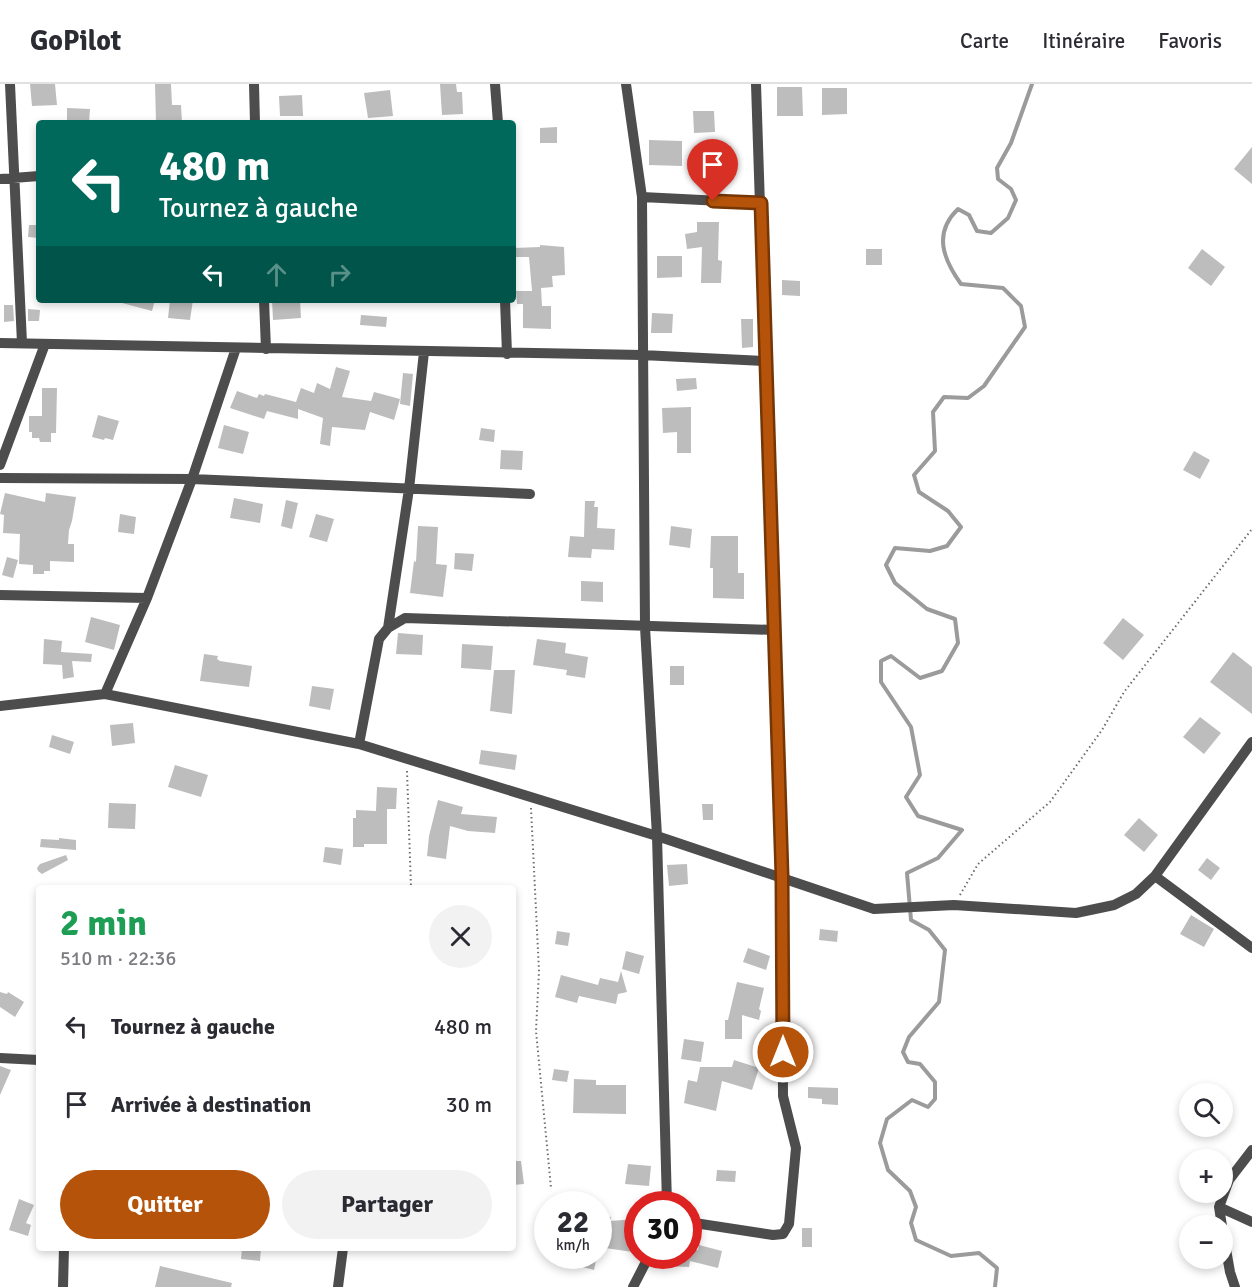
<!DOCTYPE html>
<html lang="fr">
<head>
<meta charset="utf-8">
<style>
  :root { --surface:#fff; --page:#f2f2f3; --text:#2b2b33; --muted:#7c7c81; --line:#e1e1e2; --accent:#b45309 }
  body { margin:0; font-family:Signika,sans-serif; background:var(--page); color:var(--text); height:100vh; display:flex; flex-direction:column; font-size:22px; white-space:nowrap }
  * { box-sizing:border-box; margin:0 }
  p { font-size:20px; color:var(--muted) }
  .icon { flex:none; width:33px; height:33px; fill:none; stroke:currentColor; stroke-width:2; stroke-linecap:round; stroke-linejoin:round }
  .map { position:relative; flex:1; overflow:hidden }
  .panel { position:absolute; left:36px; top:801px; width:480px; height:366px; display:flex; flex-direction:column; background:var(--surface); border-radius:6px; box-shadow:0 3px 9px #0003 }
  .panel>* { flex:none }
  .guide { position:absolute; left:36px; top:36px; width:480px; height:183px; border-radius:6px; box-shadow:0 3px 9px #0003; background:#00695c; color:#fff; overflow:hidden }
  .tools { position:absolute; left:1179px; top:999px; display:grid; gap:12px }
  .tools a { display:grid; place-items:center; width:54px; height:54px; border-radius:50%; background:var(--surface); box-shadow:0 3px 9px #0003; font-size:30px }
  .speed { position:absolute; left:534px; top:1107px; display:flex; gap:12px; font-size:30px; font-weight:700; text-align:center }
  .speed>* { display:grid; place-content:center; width:78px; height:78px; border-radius:50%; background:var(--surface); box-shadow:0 3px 9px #0003; line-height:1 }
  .speed small { font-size:15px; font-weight:400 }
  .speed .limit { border:9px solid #d22; background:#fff; color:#111 }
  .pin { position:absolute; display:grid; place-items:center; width:51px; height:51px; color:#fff; margin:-62px -26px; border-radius:50% 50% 50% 0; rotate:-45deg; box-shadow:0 0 6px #0007 }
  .pin .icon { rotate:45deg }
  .me { position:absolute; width:66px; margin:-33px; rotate:0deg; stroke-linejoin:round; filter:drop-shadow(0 0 4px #0008) }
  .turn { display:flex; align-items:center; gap:21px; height:126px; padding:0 24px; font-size:27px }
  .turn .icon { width:78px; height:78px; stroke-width:2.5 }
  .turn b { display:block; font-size:42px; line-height:51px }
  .lanes { display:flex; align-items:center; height:57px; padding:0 24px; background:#0003; justify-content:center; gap:30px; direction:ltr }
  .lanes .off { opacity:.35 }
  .round { display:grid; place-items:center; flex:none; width:63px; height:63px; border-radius:32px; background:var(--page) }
  .headline { display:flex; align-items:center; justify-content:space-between; height:102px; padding:0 24px }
  h1 { font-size:36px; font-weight:700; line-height:45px; color:#1e9e55 }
  .primary-button { display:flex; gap:12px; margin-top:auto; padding:12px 24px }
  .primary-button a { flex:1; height:69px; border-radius:36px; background:var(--accent); color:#fff; font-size:24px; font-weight:700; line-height:69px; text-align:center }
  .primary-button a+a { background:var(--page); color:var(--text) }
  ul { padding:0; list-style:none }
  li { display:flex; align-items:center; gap:18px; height:78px; padding:0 24px }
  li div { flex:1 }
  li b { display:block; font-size:22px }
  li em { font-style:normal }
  header { display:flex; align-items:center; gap:36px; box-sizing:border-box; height:84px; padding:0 30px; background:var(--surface); border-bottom:2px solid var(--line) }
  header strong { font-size:28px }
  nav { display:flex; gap:33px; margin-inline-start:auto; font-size:21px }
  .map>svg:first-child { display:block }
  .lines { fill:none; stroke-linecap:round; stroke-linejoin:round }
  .stream { stroke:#9b9b9b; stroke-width:4 }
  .building { fill:#bdbdbd }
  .path { stroke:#6f6f6f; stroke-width:2; stroke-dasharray:1.5 3; stroke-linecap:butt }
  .minor { stroke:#4d4d4d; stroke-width:10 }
  .route-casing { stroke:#753606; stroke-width:15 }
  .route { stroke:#b45309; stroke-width:10 }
</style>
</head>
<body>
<header>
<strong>GoPilot</strong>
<nav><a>Carte</a><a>Itinéraire</a><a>Favoris</a></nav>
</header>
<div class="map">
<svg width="1252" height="1203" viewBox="0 0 1252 1203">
  <rect width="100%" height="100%" fill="#fff"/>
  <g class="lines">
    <path class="stream" d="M995,1203L997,1184L979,1169L951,1172L916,1156L911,1139L916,1123L910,1107L888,1086L880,1059L887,1035L912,1016L928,1023L935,1015V998L920,980L908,978L903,968L909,953L939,918L945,866L929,846L911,836L907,789L938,774L962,746L918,732L906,713L920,691L911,643L881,598V577L891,572L920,594L942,587L958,559L955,535L927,525L895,499L886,481L895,464L930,467L947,462L961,443L948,427L919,408L914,391L935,367L933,328L944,313L968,314L984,302L1025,243L1021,222L1003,204L961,200C943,175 933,149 958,125L969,131L977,147L991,149L1008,134L1016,116L1011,105L998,95L997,84L1011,59L1032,0"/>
  </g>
  <path class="building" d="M30,0H55L57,21L32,22Z
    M155,0H171L172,21H181L182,39H156Z
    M440,0H456L457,8H462L463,30L442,31Z
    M777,3H802L803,32H777Z
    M822,4H847V30L822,31Z
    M390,6L393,32L368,34L364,9Z
    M302,11L303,32H280L279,12Z
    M67,24L90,25L89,39H67Z
    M693,27H714L715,48L694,49Z
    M557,43V59H540V44Z
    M649,56L682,57V82L649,81Z
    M1252,63V100L1234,85Z
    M697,138H719L718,176L722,177L721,199H701L702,163L687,165L685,150L697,148Z
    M29,141H39V154L28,153Z
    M540,161L564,163L565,191L552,192L553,203L541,204L542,222H551V245L523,244V220H517L516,207H532L529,173H514V164L540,163Z
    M866,165H882V181H866Z
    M1202,165L1225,183L1211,202L1188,184Z
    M657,172H682V193L657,194Z
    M782,196L800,197V212L782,211Z
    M122,216H155L152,227L122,219Z
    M170,216H193L190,236L168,234Z
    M272,216H300L301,234L273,236Z
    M4,221H13L14,237L4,238Z
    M28,225L40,226L39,237H28Z
    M652,229L673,230L672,249H651Z
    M361,231L387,233L386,243L360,241Z
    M741,235H753V263L742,264Z
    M336,283L350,287L342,313L371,317L374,308L400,315L394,336L370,328L365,346L332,343L330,362L320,360L323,334L298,325V335L267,327L264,335L230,324L237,307L257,314L259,310L264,312L265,310L296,318L301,304L314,309L317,299L330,305Z
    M403,289L413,290L410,322L400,320Z
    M696,294L697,305L677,307L676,295Z
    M42,304H57L56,349H51V358H40L39,354H32V348H29V332H42Z
    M691,323V369H677V348L663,349L662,324Z
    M98,331L119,337L113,356L105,354L104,356L92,353Z
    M224,341L249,348L243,370L218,364Z
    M481,344L495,346L494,358L479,356Z
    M501,366L523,367L522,386L500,385Z
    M1194,367L1210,376L1200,395L1183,386Z
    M5,409L45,418L46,409L76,413L72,437L69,446L68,460H74V478L50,477V487H44V490H33V481L19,480L20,450L3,449L4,431L0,430Z
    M234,414L263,420L260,439L230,434Z
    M286,416L298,419L292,445L281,442Z
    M585,417H595L594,423H598L597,444L615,445L614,466L592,465L591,474L568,473L570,452L584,453Z
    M120,430L136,433L134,450L118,448Z
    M316,430L334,435L327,458L309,453Z
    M418,442L438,443L436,480L447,481L443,513L410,509L414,477L416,478Z
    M671,442L692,445L690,464L669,461Z
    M711,452H738V489H744V515L713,514V484H710Z
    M455,469L474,470L472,487L454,485Z
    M7,473L18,476L13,494L2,491Z
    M581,497L603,498V518L581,517Z
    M91,533L120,541L114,566L85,558Z
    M1123,534L1144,551L1123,576L1103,559Z
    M398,549L423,551L422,571L396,570Z
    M44,555L62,557L61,568L92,570L91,578L72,577L74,593L63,595L62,581L43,580Z
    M537,555L566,559L565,569L588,573L585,594L566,591L567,586L533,581Z
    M462,560L493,562L491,586L461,584Z
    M1233,568L1252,583V630L1210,598Z
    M204,570L218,572L217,575L220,577L252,582L249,603L200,597Z
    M670,582H684V601H670Z
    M494,586H515L512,630L490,627Z
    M312,602L334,605L330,626L309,622Z
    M1200,633L1221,649L1204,670L1183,653Z
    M133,639L135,659L112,662L110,641Z
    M52,651L74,658L70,670L49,663Z
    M481,666L517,671L515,686L479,680Z
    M175,681L208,691L201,713L168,703Z
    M377,703L397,704L396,725H387V760H364V763H353V734H356V726L376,727Z
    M438,716L463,723L461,730L497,733L495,749L468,747L450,742L446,775L427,772L429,752Z
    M109,719L136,720L135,745L108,744Z
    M702,720H713V736H703Z
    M1139,734L1158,751L1144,768L1124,751Z
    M59,754L76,756V766L40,763L41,755L59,756Z
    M325,763L343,765L341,781L323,778Z
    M66,771L68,776L42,790L38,787L37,784L40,780Z
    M1207,774L1220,784L1211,796L1198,786Z
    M687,780L688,800L669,802L667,781Z
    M1191,831L1214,845L1204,863L1180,850Z
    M820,845L838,847L837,858L819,856Z
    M557,847L570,849L568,862L555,860Z
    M748,864L770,872L766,886L743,878Z
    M626,867L644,872L639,890L622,885Z
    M621,887L627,908L618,910L616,920L579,912L577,919L555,913L561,891L598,901L600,894L618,898Z
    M737,898L764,904L759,925L761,927L759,936L742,931V955H725V936H728Z
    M0,908L7,910L8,908L24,918L15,933L0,923Z
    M684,955L704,958L701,978L681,975Z
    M760,975L775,976L774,987L759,986Z
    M734,976L759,984L752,1006L722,997L716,1027L684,1019L688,996L697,998L700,983H732Z
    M0,982L11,986L0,1011Z
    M554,985L569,987L567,998L552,996Z
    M574,995L596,996V1001H626V1030L573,1029Z
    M808,1003L838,1004V1021L822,1020V1015L808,1014Z
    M513,1077H521L524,1100L513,1101Z
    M628,1080L651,1082L649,1102L625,1100Z
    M717,1086L736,1087L735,1098L716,1097Z
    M19,1115L34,1121L26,1139L31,1141L28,1152L9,1146Z
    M598,1131L611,1133L610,1137L636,1135L637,1152L634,1153L633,1168L598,1163Z
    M802,1144H812V1163H802Z
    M699,1161L722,1167L718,1184L690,1177L689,1183L667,1182V1172H688V1165L698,1166Z
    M242,1164H261L260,1177L241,1175Z
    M577,1172H597L594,1186L575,1181Z
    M160,1182L232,1199L231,1203H155Z"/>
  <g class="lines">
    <path class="path" d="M407,687L411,804
      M531,724L539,887L536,947L551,1104
      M960,811L978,780L1050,718L1102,646L1124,608L1252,445"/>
    <path class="minor" d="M10,0L22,259
      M254,0L255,39
      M495,0L498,39
      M626,0L642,113L645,543L657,752L667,1120
      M0,95L39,92
      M642,113L761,119
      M264,216L266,265
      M505,216L507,270
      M0,259L642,271L766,277
      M0,381L45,260
      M0,394L192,395L530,410
      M0,511L147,514
      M388,544L409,405L424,268
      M105,610L147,514L192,395L236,264
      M0,622L105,610L359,660L657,752L874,825L954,821L1076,829L1114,821L1136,810L1155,792L1252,658
      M359,660L379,555L388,544L405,534L774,546
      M1155,792L1252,864
      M0,974L39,976
      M1219,1123L1252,1138
      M688,1138L773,1151L783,1150L789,1140L796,1064L783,1012L782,792L756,0
      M1222,1142L1219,1123L1229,1096L1252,1066
      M1222,1143L1230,1188L1235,1203
      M63,1203L64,1164
      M338,1203L343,1164
      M633,1203L649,1172"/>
  </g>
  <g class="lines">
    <g class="route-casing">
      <path id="route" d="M713,117L761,119L782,792L783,968"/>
    </g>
    <use href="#route" class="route"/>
  </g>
</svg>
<div class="tools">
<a><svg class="icon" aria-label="search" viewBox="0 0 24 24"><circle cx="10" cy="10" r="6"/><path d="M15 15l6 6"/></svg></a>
<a>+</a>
<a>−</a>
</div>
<div class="speed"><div>22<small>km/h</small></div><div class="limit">30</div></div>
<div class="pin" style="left:713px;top:117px;background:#d93025"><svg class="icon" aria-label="arrive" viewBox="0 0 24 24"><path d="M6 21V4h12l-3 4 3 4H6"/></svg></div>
<svg class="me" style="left:783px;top:968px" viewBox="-20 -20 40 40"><circle r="17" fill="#b45309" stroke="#fff" stroke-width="3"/><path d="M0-11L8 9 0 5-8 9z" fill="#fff"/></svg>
<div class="guide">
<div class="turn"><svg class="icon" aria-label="left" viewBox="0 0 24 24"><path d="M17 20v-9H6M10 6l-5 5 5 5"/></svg><div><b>480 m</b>Tournez à gauche</div></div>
<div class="lanes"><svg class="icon" aria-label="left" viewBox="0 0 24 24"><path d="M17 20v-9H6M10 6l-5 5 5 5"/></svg><svg class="icon off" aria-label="ahead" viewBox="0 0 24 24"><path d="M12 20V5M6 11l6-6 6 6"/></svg><svg class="icon off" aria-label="right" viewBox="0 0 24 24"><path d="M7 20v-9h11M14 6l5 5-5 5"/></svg></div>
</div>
<section class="panel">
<div class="headline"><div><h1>2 min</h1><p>510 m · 22:36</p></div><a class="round"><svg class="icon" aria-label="close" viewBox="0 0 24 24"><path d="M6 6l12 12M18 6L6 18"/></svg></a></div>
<ul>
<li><svg class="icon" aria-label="left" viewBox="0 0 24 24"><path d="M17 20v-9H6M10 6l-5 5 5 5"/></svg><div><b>Tournez à gauche</b></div><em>480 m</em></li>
<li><svg class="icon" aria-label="arrive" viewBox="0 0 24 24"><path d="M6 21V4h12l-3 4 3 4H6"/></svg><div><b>Arrivée à destination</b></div><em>30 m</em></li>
</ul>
<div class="primary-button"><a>Quitter</a><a>Partager</a></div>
</section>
</div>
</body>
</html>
